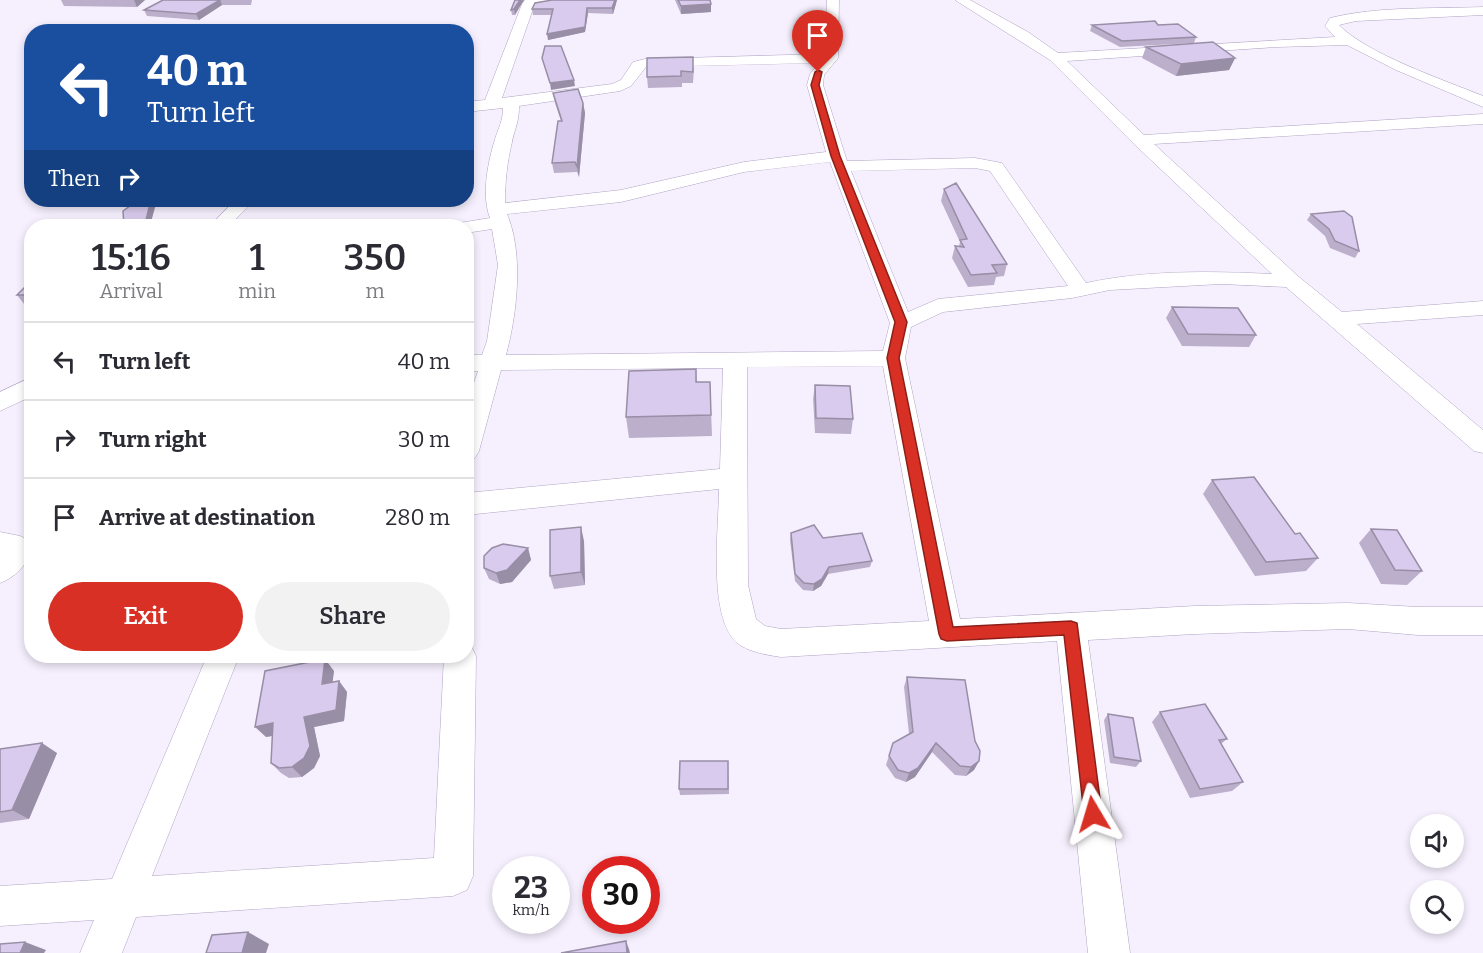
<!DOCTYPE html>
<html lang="en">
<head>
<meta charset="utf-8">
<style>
  :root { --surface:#fff; --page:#f2f2f3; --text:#2b2b33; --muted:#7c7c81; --line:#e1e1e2; --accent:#d93025 }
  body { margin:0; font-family:Bitter,serif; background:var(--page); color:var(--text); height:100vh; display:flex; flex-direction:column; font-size:22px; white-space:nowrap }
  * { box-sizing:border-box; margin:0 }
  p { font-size:20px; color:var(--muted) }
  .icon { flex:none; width:33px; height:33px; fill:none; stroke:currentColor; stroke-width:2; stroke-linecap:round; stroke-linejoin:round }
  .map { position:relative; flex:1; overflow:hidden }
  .sheet { position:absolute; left:24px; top:219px; width:450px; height:444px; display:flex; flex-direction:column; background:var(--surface); border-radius:24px; box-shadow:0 3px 9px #0003 }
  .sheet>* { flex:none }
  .top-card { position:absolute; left:24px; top:24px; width:450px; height:183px; border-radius:24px; box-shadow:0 3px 9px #0003; background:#1a4fa0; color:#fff; overflow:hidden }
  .controls { position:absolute; left:1410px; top:814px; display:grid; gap:12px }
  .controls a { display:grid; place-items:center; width:54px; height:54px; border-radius:50%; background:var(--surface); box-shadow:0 3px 9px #0003; font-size:30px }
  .speed { position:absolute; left:492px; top:856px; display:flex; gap:12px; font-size:30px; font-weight:700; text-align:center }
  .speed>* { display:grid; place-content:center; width:78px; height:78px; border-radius:50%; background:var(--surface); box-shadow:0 3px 9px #0003; line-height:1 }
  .speed small { font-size:15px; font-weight:400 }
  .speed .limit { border:9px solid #d22; background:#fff; color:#111 }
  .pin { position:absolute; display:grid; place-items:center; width:51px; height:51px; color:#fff; margin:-62px -26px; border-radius:50% 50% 50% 0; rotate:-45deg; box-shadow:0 0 6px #0007 }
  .pin .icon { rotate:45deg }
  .me { position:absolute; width:66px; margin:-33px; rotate:353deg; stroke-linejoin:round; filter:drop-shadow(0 0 4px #0008) }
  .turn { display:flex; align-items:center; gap:21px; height:126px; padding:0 24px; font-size:27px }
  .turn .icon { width:78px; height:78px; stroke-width:2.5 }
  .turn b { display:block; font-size:42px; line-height:51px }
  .then { display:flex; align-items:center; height:57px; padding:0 24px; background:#0003; gap:12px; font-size:22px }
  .eta { display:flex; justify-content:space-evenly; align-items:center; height:102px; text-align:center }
  .eta b { font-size:36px; font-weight:600; line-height:42px }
  .button { display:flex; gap:12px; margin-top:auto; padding:12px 24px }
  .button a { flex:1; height:69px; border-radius:36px; background:var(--accent); color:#fff; font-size:24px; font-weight:600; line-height:69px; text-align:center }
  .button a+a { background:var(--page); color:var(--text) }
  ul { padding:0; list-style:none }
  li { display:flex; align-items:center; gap:18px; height:78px; padding:0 24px; border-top:2px solid var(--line) }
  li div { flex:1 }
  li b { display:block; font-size:22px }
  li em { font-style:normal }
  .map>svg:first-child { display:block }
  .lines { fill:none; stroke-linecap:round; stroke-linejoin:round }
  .street-casing { stroke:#b0a3c3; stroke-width:1 }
  .street { fill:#fff; fill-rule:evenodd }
  .wall { fill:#bbafcc }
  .shaded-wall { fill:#988ea6 }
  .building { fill:#d9cbed; stroke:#988ea6; stroke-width:1.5 }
  .route { fill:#d93025; stroke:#8d1f18; stroke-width:1.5 }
</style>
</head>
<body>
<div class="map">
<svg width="1483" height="953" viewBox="0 0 1483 953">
  <rect width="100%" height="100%" fill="#f6f0fe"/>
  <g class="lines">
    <g class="street-casing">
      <path id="street" d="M525,0H558L552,4L534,6L502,98L612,84L621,80L633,62L645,59L824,54L827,0H839L838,58L824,75L823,85L847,161L975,158L1002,163L1086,283C1146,270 1211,271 1272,274L1134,144L1050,60L955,0H970L1028,32L1058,53L1335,37L1325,26L1330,18C1379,6 1433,9 1483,7V15L1356,21L1339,25C1367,54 1444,80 1483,96V107L1396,70L1347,45L1277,47L1067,61L1144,135L1483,114V124L1154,144L1299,277L1342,312L1483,301V315L1357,324L1483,430V453L1474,451L1286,287L1221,284L1110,290L1072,298L943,312L911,327L905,358L960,619L1195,606L1348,603L1418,607H1483V635H1418L1348,629L1195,634L1088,640L1130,953H1088L1057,641L781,657C767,655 749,652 737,643C707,616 719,527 719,489L466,515V493L720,469L723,368L501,370L479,451L475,458L466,460V406L478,371H466V355H482L487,341L498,265L492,229L466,233V226H457L459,223L490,218C481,195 488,162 495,139C499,127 503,120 503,108L466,112V102L485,100L522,4ZM819,63L810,74L807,85L826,152L744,162L621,190L505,203C505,182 507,163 512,142C515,127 519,123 519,106L620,91L631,86L646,67ZM830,162L890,323L883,351L506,355C517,314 524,254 507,214L621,202L744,172ZM975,168L990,171L1068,286L938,299L908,312L851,171ZM883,366L929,621L781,629L765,626L756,619L748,585L747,367Z
        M235,200H254L229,226H210Z
        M32,377V396L0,411V392Z
        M0,532L20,536L32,542C32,560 17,577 0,583Z
        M466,644L471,646L476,656L473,876L467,890L453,896L136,917L122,953H80L94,920L0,926V886L112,879L207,656H239L152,876L434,858L444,656H466Z"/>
    </g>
    <use href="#street" class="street"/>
  </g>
  <path class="wall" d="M61,0H145L137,7L64,6Z
    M163,0H252L251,5H222L199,20L147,16L144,10Z
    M515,0V15H512L511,10Z
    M553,0H617L613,14L588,13L585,32L548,40L552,15H533L532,9Z
    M675,0H710L711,12L681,14Z
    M1092,25H1158L1196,37L1194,43L1120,47L1090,31Z
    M1146,47L1235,58L1229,70L1176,76L1142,58Z
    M694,68L693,83H682V87L648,88L647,77Z
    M553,93L583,103L585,113L579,177L577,172L554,173L552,163L561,121L555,103Z
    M944,189L1007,264L1004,276L996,277L994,285L968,287L952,258L955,246H959L960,242L941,201Z
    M1311,214L1359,251L1355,258L1330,248L1325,236L1307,220Z
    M32,280V309H28L17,295Z
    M1172,307L1256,335L1249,347L1182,346L1166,318Z
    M696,369L697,382H710L712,436L629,438L626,417Z
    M815,385L853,419L851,434L815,433L813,399Z
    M1212,480L1295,534L1318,558L1306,571L1255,576L1203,494Z
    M1371,529L1422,571L1407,585L1381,584L1359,543Z
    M791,533L823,538L872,561L870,567L828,574L821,586L813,591L803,590L795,581L790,540Z
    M584,541L585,585L554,589L550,576Z
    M528,548L531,560L512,582L500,584L489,579L484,568Z
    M334,671L332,682L339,681L347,692L344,721L314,727L320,756L314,768L302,777L289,778L281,773L271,763L272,736L266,737Z
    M907,677L979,761L974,770L966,776L955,775L932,752L915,777L906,782L895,778L886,765L893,743L909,734L904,687Z
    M1160,712L1227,739L1221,744L1243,782L1232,791L1190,798L1152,722Z
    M1108,714L1141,761L1136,767L1110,763L1104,720Z
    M0,749L57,753L29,819L0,823Z
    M728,761L729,794L680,795L679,789Z"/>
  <path class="shaded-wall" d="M134,0H145L137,7Z
    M220,0L222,5L199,20L196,14Z
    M520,0H524L515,15L514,9Z
    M615,0H617L613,14L612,8Z
    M711,4V12L681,14V6Z
    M587,8L588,13L585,32L548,40L547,34Z
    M1235,58L1229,70L1176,76L1181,64Z
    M574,80L575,86L551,90L550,83Z
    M583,103L585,113L579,177L577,167Z
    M151,200H157L150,226H138Z
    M581,527L584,541L585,585L581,572Z
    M528,548L531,560L512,582L500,584L496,573Z
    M829,567L828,574L821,586L813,591L814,584Z
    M325,659L334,671L331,695L322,684Z
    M339,681L347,692L344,721L314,727L320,756L314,768L302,777L292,767L304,717Z
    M273,723L283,734L266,737L255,727Z
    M42,743L57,753L29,819L12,810Z
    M936,743L932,752L915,777L906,782L909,773Z
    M979,761L974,770L966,776L971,767Z
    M248,932L269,944L266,953H242Z
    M626,941L629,949L630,953H627Z
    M25,942L46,950L44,953H20Z"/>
  <path class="building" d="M163,0H220L196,14L144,10Z
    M515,0H520L514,9L511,10Z
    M552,0H615L612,8H587L585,27L547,34L553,9H532L535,3Z
    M678,0H710L711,4L681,6Z
    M1155,21L1158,25L1178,24L1196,37L1122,41L1092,25Z
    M1213,42L1235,58L1181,64L1146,47Z
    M545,46H561L574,80L550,83L542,58Z
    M693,57V72L681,71V76L647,77V58Z
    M578,89L583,103L577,167L575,162L552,163L558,121H562L553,93Z
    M956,183L1007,264L992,265L997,273L971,275L955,246L964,247L960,240L967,239L944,189Z
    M138,200H151L145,224L138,226H124L123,211Z
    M1344,211L1352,217L1359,251L1335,241L1329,229L1311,214Z
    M32,280V295H17Z
    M1172,307L1238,308L1256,335L1188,334Z
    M696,369V382H710L711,415L626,417L629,371Z
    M815,385L850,386L853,419L816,418Z
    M1254,477L1295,534L1300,533L1318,558L1266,562L1212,480Z
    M814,525L823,538L862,533L872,561L829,567L822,579L814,584L804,583L795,574L791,533Z
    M581,527V572L550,576V530Z
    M1371,529L1397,530L1422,571L1395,570Z
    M503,544L528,548L507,570L496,573L484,568V556L492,548Z
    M325,659L322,684L339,681L336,710L304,717L310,746L304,758L292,767L279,768L271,763L273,723L255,727L265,671Z
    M907,677L965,680L975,741L980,751L979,761L971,767L960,766L936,743L918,768L909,773L898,770L889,756L893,743L913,732Z
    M1205,704L1227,739L1219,740L1243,782L1200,789L1160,712Z
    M1108,714L1133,718L1141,761L1114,757Z
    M42,743L12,810L0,812V749Z
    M680,761H728V789H679Z
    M248,932L242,953H206L212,935Z
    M626,941L627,953H561Z
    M25,942L20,953H0V944Z"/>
  <path class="route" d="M818,70L822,72L819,85L840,156L907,322L899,358L953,627L1071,621L1077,623L1102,814L1100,820L1093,823L1086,820L1084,814L1064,635L947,641L941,639L939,634L887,358L895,322L831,156L811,85L815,72Z"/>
</svg>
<div class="controls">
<a><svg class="icon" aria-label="sound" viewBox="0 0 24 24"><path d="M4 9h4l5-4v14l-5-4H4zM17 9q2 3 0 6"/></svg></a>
<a><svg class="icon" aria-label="search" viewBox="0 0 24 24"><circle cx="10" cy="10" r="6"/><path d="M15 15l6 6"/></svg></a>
</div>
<div class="speed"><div>23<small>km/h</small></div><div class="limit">30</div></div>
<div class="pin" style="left:818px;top:72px;background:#d93025"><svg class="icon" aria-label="arrive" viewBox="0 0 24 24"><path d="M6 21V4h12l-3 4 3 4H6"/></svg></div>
<svg class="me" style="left:1093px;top:814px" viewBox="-20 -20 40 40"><path d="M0-17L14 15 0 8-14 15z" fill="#d93025" stroke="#fff" stroke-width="4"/></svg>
<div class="top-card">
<div class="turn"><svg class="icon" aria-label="left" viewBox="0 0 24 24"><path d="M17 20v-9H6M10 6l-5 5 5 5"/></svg><div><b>40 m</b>Turn left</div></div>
<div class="then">Then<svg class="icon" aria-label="right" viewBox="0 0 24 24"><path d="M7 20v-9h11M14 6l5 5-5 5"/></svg></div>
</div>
<section class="sheet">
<div class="eta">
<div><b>15:16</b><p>Arrival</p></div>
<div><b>1</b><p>min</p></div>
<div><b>350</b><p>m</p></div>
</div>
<ul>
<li><svg class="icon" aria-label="left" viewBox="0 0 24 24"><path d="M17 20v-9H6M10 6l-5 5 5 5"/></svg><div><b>Turn left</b></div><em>40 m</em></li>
<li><svg class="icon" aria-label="right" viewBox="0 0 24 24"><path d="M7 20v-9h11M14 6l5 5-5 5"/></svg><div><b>Turn right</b></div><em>30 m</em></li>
<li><svg class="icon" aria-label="arrive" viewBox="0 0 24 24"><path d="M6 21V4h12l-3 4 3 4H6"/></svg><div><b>Arrive at destination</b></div><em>280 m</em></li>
</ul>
<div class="button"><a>Exit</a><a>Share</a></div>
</section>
</div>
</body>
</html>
